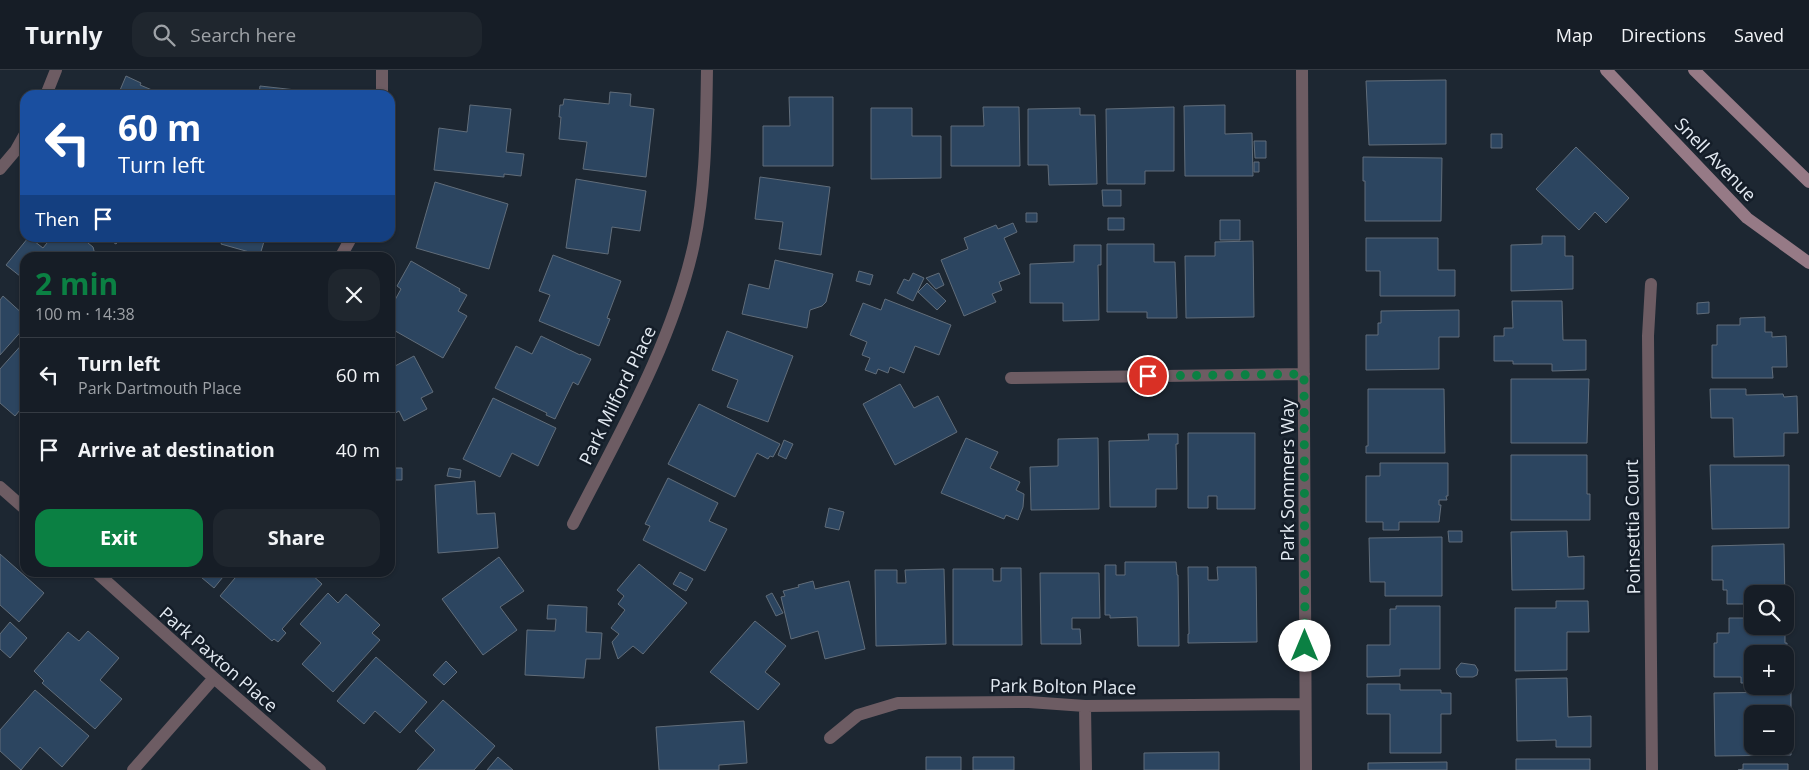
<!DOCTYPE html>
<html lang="en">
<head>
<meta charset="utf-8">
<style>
  :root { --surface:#161d26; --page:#1f262e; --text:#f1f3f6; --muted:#9ea2a7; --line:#353b43; --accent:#0b8043 }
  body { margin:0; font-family:"Open Sans",sans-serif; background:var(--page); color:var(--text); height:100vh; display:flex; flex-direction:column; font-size:19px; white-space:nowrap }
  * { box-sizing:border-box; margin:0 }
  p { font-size:16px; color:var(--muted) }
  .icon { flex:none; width:28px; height:28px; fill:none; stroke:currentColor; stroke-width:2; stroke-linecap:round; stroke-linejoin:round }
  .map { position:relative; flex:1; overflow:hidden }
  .details { position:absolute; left:20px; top:182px; width:375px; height:325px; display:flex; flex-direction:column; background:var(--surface); border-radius:15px; box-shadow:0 1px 4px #0004,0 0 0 1px var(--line) }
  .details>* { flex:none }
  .banner { position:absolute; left:20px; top:20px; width:375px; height:152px; border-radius:15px; box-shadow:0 1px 4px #0004,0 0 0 1px var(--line); background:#1a4fa0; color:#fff; overflow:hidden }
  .controls { position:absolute; left:1744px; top:515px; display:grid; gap:10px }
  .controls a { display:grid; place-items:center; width:50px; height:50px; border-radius:10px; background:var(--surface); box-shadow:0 1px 4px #0004,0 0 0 1px var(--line); font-size:25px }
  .pin { position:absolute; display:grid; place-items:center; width:42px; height:42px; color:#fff; margin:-21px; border:2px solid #fff; border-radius:50%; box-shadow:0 1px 5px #0007 }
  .me { position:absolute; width:55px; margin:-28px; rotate:0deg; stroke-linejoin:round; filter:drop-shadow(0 0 4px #0008) }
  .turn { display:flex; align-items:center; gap:18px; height:105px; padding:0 15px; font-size:22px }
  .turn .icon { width:65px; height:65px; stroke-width:2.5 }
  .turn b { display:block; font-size:35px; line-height:42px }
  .then { display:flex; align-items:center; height:48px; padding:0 15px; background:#0003; gap:10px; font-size:19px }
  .round { display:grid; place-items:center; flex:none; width:52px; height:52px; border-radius:15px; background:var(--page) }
  .head { display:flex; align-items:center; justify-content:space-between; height:85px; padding:0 15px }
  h1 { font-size:30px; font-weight:700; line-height:38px; color:var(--accent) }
  .primary-button { display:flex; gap:10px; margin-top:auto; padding:10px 15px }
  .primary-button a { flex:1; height:58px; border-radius:15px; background:var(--accent); color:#fff; font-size:20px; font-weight:700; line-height:58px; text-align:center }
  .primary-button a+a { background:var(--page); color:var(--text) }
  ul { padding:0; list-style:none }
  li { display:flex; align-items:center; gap:15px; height:75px; padding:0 15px; border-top:1px solid var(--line) }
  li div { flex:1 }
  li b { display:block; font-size:19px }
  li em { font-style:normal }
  header { display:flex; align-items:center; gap:30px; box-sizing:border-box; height:70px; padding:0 25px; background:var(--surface); border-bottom:1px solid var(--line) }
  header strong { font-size:24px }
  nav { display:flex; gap:28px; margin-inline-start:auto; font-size:18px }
  .search { width:350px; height:45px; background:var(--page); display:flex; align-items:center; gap:12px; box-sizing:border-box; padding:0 18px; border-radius:15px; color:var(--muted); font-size:19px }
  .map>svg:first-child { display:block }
  .building { fill:#2c4560; stroke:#616d7a; fill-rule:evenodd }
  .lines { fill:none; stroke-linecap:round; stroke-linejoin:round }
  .minor { stroke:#6d5c63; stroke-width:12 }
  .secondary { stroke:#967a86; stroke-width:12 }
  .route { stroke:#0b8043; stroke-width:9; stroke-dasharray:0 16.2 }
  .labels { text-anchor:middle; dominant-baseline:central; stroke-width:5; stroke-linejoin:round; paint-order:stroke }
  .street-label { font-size:18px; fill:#e3eaf2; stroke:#141d28 }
</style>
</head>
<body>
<header>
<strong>Turnly</strong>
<div class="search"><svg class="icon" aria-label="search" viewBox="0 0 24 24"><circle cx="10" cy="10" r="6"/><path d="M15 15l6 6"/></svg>Search here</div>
<nav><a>Map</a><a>Directions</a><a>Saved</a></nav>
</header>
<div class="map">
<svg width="1809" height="700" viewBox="0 0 1809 700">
  <rect width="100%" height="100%" fill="#1d2732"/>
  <path class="building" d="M126,6L141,13L140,15L164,25H118Z
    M1446,10V74L1369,75L1366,11Z
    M260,16L296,20V25H259Z
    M610,22L631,24L630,36L654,39L646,107L583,99L587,72L559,69L561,47H559L560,35H563L564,29L609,34Z
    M789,27H833V96H763V56H790Z
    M470,35L511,39L506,82L524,84L521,106L504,104V107L434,100L439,58L467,62Z
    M1225,35V64L1252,63L1253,106H1185L1184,36Z
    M983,37H1019L1020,96H951V56H984Z
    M1174,37V101H1145V114H1107L1106,39Z
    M871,38H912V66H941V108L871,109Z
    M1080,38V45H1095L1097,114L1049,115L1048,95H1028V39Z
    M1491,64H1502V78H1491Z
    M1254,71H1266V88H1255Z
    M1576,77L1629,128L1606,153L1595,142L1579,160L1536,119Z
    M1363,87L1442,88L1441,151H1365V111H1363Z
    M1254,92H1259V102H1254Z
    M760,107L830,117L821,185L779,179L783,152L755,149Z
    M576,109L646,121L640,161L612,157L608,184L566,178Z
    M435,112L508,134L489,199L416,178Z
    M1102,120H1121V136H1103Z
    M1026,143H1037V152H1026Z
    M1108,148H1124V160H1108Z
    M1220,150H1240V170H1220Z
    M1013,153L1017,162L1004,168L1020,204L999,212L1002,220L992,224L996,232L964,246L941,190L968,179L964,168L996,155L998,159Z
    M1542,166H1565V186H1573V219L1511,221V175L1542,174Z
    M28,168H30L43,178L51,168H89L91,169L88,173L93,177L96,188H25V210L6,195Z
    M106,168H121L116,174Z
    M209,168H265L260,185L221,174L222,171Z
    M1366,168H1438V200H1455V226H1380V201H1366Z
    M1253,171L1254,247L1186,248L1185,186H1215V172Z
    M1107,174H1154V192H1175L1177,248H1147V242H1107Z
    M1074,175H1101V195H1098L1099,250L1063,251V233H1030V194L1074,192Z
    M553,185L621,211L607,248L610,249L599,276L539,251L550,225L539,221Z
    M775,190L833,204L826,232L822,236L810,240L807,258L742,244L749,214L769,219Z
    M411,191L460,219L459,221L467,225L458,241L467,246L443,288L390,258V239L401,219L397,216Z
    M859,201L873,205L870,215L856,211Z
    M913,203L924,208L913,231L897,223L904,209L909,211Z
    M939,203L944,215L936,219L926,208Z
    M927,213L946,231L937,240L918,222Z
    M3,226L25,246V257L0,285V230Z
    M885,229L951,255L939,285L915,276L904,303L890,297L888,303L878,299L876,304L865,300L870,288L862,285L867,272L850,265L863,233L881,240Z
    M1512,231H1562L1563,270H1586V300L1552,301V294H1513V291H1494V266H1504V258H1513Z
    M1709,232V243L1697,244V233Z
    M1459,240V267H1439V299L1366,300V265H1378V253H1381V241Z
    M1765,247V262H1772V267L1786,266L1787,297H1772L1773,308H1712V275H1717V255H1740V248Z
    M727,261L793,286L768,352L727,337L738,310L712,300Z
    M541,266L580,285L581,284L591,289L578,315L573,312L555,349L546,345L547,343L495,318L516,276L532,284Z
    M25,271V334L15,346L0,333V299Z
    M414,286L433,322L421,328L427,339L404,351L399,341L390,346V288L395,296Z
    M1511,309H1589L1587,373H1511Z
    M900,314L914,338L938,326L957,362L895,395L863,334Z
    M1368,319H1444L1445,383H1366V376H1368Z
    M1710,319H1746V325L1783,324L1784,327L1797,326L1798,363H1784V386L1734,387L1733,348H1711Z
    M493,328L556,358L538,396L512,383L500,407L463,389Z
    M699,334L780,374L773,387L770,386L768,389L757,383L735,427L668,394Z
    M1188,363H1255V439H1217V426H1208V438H1188Z
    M1148,364H1178V374H1176L1177,419H1156V437H1110L1109,371L1149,370Z
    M966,368L998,382L990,398L1020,412L1016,420L1024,424L1023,437L1018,450L1006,445L1004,449L941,423Z
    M1098,368L1099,439L1031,440L1030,397L1058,396V369Z
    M784,370L793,374L786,389L778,385Z
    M1511,385H1587V424H1590V450H1511Z
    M1380,393H1448V426H1446L1447,430H1439V435H1441L1439,452H1399V460H1383V452H1366V406H1380Z
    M1710,395H1789V458L1712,459Z
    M390,398H402V410H390Z
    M449,398L461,400L460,408L447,406Z
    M668,408L718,433L709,451L727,459L705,501L643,470L650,456L645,454Z
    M475,411L477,444L495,443L498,478L438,483L435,415Z
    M829,438L844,442L839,460L825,457Z
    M1448,461H1462V472H1449Z
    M1567,461L1568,487L1584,486V519L1512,520L1511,462Z
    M1442,467V526H1385V512H1370L1369,468Z
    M1784,474L1785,533V524H1752V534H1727V520H1723V510H1712V476Z
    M0,484L44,523L19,552L0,535Z
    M499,487L524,521L500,537L517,560L483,585L442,529Z
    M1125,492H1176L1177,505H1178L1179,576H1138L1137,547L1110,548V545H1105V495H1116V505H1125Z
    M639,494L687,533L643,584L633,576L618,589L612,572L619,564L611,558L625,540L618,534L624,526L617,520Z
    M1188,497H1208V510H1218L1217,497H1256L1257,572L1188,573V564H1189Z
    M1001,498H1021L1022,575H953V499H993V511H1001Z
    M944,499L946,574L876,576L875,500H897V513H906L905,500Z
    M195,502H227L214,518Z
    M240,502H309L322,514L282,559L286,563L278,572L274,569L272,571L220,526Z
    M680,502L693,509L686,521L673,514Z
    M1040,503H1099L1100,548H1072V559H1080L1081,574H1041Z
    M813,511L815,519L849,511L865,579L825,589L818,561L791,569L781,527L785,526L783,521L799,517L798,515Z
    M328,523L338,533L346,524L380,555L372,563L380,570L333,622L302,594L321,573L300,554Z
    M772,523L783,543L776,546L766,526Z
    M1556,531H1588L1589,562H1567V600L1515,601V538H1556Z
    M548,535L587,537L586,562L602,563L600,589H586L584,608L525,605L527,560L555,561L556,549H547Z
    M1396,536H1440V599H1400V606L1367,607V575H1390V539H1396Z
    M1729,548H1752V556H1785V573H1787V607H1785V584H1752V613H1741V607H1714V573H1717V563H1729Z
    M755,551L786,576L765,602L780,614L758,640L710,602Z
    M10,552L27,568L10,588L0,579V564Z
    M88,561L119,588L100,610L122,629L95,659L42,613L44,611L34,601L68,562L79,571Z
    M376,587L427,632L400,663L375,641L364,654L337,631Z
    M446,591L457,602L444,615L433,605Z
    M1461,593L1475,595L1478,600L1477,605L1473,607H1460L1457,604L1456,599Z
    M1567,608L1568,647L1591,646V677H1556V670L1517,671L1516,609Z
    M1367,614H1400V620H1441V623H1451V644H1441V683H1390V644H1367Z
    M35,620L89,666L62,697L40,677L21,700L0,681V660Z
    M1791,622V685L1715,686L1714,623ZM1752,644H1785V676H1752Z
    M443,630L495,676L474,700H417L435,680L415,661Z
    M744,651L747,693L719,695V700H659L656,657Z
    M1219,682V700H1144V683Z
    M498,687L513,700H487Z
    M926,687H961V700H926Z
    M973,687H1014V700H973Z
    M1516,689H1590V700H1516Z
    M1447,692V700H1368V693Z
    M1743,694H1788V700H1738L1743,699Z"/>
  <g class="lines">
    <path class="minor" d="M1302,0L1306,700
      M46,25L56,0
      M382,25V0
      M0,99L16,80L25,64
      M340,188L351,168
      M1651,214L1648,266L1652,700
      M1011,308L1304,304
      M0,417L25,439
      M573,454C619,364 672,274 694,174C706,117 706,58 707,0
      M96,502L214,608L320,700
      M1085,636L1086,700
      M830,668L858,645L898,633L1029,632L1085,636L1305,634
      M133,700L214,608"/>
    <path class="secondary" d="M1606,0L1747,148L1809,193
      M1694,0L1809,112"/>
  </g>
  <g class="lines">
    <path class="route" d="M1148,306L1304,304L1305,576"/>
  </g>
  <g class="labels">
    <g class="street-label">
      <text transform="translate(1716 89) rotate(46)">Snell Avenue</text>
      <text transform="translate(617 325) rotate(-64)">Park Milford Place</text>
      <text transform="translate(1287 410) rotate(-90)">Park Sommers Way</text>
      <text transform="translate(1632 457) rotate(-91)">Poinsettia Court</text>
      <text transform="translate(219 589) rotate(41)">Park Paxton Place</text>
      <text transform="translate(1063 616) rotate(1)">Park Bolton Place</text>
    </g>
  </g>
</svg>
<div class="controls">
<a><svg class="icon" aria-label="search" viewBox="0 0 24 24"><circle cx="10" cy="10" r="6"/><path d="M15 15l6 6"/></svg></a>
<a>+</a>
<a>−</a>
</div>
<div class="pin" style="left:1148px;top:306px;background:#d93025"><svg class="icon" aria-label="arrive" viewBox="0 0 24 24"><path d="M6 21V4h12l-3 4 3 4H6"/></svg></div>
<svg class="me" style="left:1305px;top:576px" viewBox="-20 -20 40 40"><circle r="19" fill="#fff"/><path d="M0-13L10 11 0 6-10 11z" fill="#0b8043"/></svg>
<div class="banner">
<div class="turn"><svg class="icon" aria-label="left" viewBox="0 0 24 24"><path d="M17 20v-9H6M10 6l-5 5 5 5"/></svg><div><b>60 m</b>Turn left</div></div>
<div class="then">Then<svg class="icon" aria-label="arrive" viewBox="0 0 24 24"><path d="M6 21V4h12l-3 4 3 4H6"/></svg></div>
</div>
<section class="details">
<div class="head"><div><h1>2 min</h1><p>100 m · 14:38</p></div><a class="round"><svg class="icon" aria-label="close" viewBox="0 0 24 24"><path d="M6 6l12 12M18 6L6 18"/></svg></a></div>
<ul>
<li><svg class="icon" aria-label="left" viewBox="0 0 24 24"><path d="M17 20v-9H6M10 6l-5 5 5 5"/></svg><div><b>Turn left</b><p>Park Dartmouth Place</p></div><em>60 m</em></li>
<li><svg class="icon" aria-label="arrive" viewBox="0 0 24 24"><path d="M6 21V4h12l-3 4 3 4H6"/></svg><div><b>Arrive at destination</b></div><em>40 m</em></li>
</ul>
<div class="primary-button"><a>Exit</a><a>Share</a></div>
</section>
</div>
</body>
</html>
